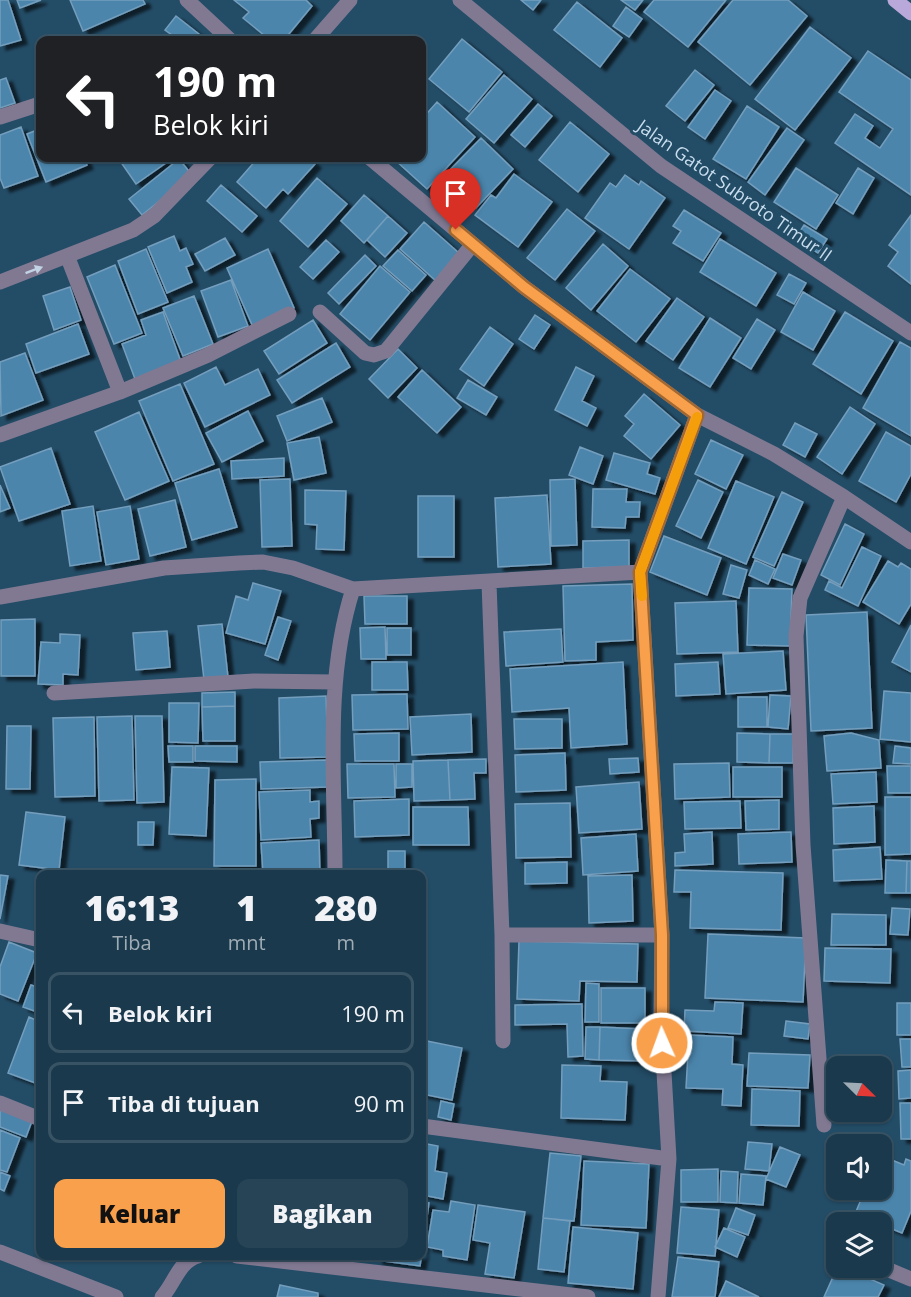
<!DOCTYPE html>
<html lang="id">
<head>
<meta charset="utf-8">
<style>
  :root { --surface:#1a394c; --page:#274456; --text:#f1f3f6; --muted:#9facb5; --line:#385364; --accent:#f9a04d }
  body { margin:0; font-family:"Open Sans",sans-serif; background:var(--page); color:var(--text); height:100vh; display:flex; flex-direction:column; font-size:22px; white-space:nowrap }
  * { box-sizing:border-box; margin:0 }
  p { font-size:20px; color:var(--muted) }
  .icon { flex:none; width:33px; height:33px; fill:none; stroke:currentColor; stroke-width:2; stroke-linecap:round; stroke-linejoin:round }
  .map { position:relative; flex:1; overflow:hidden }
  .details { position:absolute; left:36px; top:870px; width:390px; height:390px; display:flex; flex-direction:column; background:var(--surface); border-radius:12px; box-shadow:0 2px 4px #0004,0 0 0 2px var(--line) }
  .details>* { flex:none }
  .guide { position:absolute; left:36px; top:36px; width:390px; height:126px; border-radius:12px; box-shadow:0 2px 4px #0004,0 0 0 2px var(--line); background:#202124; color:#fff; overflow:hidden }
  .needle { width:39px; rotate:114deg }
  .fabs { position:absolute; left:826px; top:1056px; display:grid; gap:12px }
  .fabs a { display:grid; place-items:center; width:66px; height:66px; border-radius:12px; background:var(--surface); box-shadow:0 2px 4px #0004,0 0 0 2px var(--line); font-size:30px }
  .pin { position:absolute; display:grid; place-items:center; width:51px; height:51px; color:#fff; margin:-62px -26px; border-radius:50% 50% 50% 0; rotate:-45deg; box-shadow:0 0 6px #0007 }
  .pin .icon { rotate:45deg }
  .me { position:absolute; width:66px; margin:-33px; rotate:358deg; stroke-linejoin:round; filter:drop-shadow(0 0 4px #0008) }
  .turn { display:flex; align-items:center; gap:21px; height:126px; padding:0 18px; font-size:27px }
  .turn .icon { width:78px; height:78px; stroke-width:2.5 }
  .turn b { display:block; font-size:42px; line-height:51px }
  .eta { display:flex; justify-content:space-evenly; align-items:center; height:102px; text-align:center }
  .eta b { font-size:36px; font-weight:800; line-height:42px }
  .button { display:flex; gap:12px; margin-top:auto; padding:12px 18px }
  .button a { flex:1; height:69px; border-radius:12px; background:var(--accent); color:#111; font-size:24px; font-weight:800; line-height:69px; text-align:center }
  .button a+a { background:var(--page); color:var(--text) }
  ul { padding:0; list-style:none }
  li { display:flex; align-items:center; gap:18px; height:81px; margin:0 12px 9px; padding:0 6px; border:3px solid var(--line); border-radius:12px }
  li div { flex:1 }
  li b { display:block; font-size:22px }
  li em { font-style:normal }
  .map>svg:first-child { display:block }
  .building { fill:#4c85ac; stroke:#749ebd; stroke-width:1.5; filter:url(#shadow) }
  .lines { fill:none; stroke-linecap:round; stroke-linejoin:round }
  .minor { stroke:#817992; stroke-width:15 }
  .major { stroke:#b9a8da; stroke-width:15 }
  .oneway { fill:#c1d3e4 }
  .route-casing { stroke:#a26832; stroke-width:15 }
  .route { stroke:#f9a04d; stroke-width:10 }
  .slow { stroke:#f59e0b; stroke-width:10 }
  .labels { text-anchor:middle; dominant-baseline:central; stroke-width:6; stroke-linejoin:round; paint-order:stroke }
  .street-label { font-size:18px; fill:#c8dded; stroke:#234c66 }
</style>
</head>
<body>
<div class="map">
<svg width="911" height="1297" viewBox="0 0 911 1297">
  <defs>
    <filter id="shadow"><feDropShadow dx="6" dy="4" stdDeviation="1.5" flood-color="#0009"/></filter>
  </defs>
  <rect width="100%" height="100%" fill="#234c66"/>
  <path class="building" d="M0,0H8L21,40L0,46Z
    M17,0H41L20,8Z
    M70,0H143L145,4L83,31Z
    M234,0H306L312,6L284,40H270L243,18L249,12Z
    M521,0H541L533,10Z
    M621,0H643L635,10Z
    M654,0H726L688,47L644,12Z
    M733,0H788L807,16L750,85L698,42Z
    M577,2L622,38L600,67L554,30Z
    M626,7L642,19L629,37L613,26Z
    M176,16L204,38L201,40H179L165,30Z
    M810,27L851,58L795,130L755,99Z
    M462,39L502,72L469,112L429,79Z
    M868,51L911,80V195L835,143L855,114L873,126L865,138L880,148L893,129L839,92Z
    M695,70L714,85L685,121L666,106Z
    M504,75L532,99L494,143L466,119Z
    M6,78L15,103L0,108V80Z
    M715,90L731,101L705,139L688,127Z
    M437,102L475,137L427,189L395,160L397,158H422V119Z
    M538,104L552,116L525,147L511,135Z
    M747,106L779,127L746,179L713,159Z
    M40,121V158H84L87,165L46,182L27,134L37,130L35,124Z
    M570,122L609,154L578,192L539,160Z
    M21,127L38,176L4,188L0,178V135Z
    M787,128L804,140L765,195L748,182Z
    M481,138L513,169L476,208L444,176Z
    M118,158H173L136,184Z
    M255,158H308L315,164L288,194L283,189L266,208L237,182L257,159Z
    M179,159L192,175L142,215L129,199Z
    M796,168L838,195L816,229L774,202Z
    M858,168L874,178L853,214L836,203Z
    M514,174L552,202L518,247L475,215L491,195L496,198Z
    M625,175L639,185L641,181L665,198L629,249L585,218L610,183L616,187Z
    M317,178L347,204L308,247L280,221Z
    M221,185L257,216L242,232L207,201Z
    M364,195L388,216L364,243L341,221Z
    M567,209L595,231L555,280L527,258Z
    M684,210L721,233L703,261L673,243L681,231L673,226Z
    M911,215V284L888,266L898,252L889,245Z
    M388,216L407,233L385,257L367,240Z
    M424,222L459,253L436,281L400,249Z
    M804,225L827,239L818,253L795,239Z
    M174,236L180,251L186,248L193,264L186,267L192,282L167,293L148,247Z
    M225,238L235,255L205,271L195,254Z
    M720,239L776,273L756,306L700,272Z
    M326,240L339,252L313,279L300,267Z
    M603,244L628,266L591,310L566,288Z
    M146,249L168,302L138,314L118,261Z
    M268,249L294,308L253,327L227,268Z
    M398,250L426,275L412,291L383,266Z
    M365,255L376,266L339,304L328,293Z
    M115,265L142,333L114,344L87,277Z
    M380,266L410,292L370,340L340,314Z
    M630,269L670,299L636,342L597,311Z
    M789,274L806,283L794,304L777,295Z
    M231,280L248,326L218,337L201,291Z
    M70,287L81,320L54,330L43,296Z
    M803,292L835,311L813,350L781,332Z
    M194,296L213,344L183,356L163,308Z
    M677,298L704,317L673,360L646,341Z
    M163,312L181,362L135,379L122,344L146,335L141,320Z
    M845,312L893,341L861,394L813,364Z
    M535,315L550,325L534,349L519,339Z
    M710,318L741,338L710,387L679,368Z
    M757,319L775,330L751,369L733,358Z
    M313,320L327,343L279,374L264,351Z
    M78,324L89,354L36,373L26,344Z
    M490,327L513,344L484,386L460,369Z
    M900,342L911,348V436L863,408Z
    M336,343L350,367L292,403L277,380Z
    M398,349L417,368L388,398L369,379Z
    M25,353L43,400L1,416L0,362Z
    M216,367L225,385L258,369L270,395L205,427L184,383Z
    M576,367L594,376L582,401L596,408L587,426L555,410Z
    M422,370L461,407L437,433L398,397Z
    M468,380L497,397L486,415L457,398Z
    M180,384L214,464L173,481L139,401Z
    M644,394L680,425L651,459L624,436L634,424L625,416Z
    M322,398L332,422L287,441L277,416Z
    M850,407L875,424L842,474L817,457Z
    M248,411L263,441L222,462L206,433Z
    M139,412L169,481L125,500L95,432Z
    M795,423L817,434L805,457L783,445Z
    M886,432L911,446V474L896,502L859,481Z
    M319,437L326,473L294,480L287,443Z
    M711,440L743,455L726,489L695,474Z
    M580,447L603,456L593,484L569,475Z
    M51,448L70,504L19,521L0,467Z
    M614,453L650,463L647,474L660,478L655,494L606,480Z
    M284,458V476L232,479L231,461Z
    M219,469L237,527L192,540L175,483Z
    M290,479L292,546L262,547L260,480Z
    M575,479L577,545L551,546L550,480Z
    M698,480L723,492L701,538L676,526Z
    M736,481L774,497L746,564L708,548Z
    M0,485L10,508L0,512Z
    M593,489H627L626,502H640L639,517H626L625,528L592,527Z
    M305,490L346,491L344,550L316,549L317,525L305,524Z
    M782,492L803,502L774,566L753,557Z
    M547,495L551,564L498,567L495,498Z
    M418,496H454V557H418Z
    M175,500L186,547L150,556L138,509Z
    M93,506L101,561L70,566L62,511Z
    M130,506L139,559L106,565L97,512Z
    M845,524L864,534L840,585L821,575Z
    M664,536L721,558L707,595L650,572Z
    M629,540V567L583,568V541Z
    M862,547L881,556L858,606L825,590L829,581L842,588Z
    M783,554L801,560L792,585L773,578Z
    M755,560L775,569L768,584L749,575Z
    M888,561L898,567L901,563L911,569V604L899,624L863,602Z
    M731,565L747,570L739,598L723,594Z
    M253,583L281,591L265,644L226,633L236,596L248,600Z
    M632,584L633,640L596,642V660L565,661L563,586Z
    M749,588L792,589L790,646L747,645Z
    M364,596H407V624H365Z
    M736,601L738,652L677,654L675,603Z
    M867,612L872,728L811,731L806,615Z
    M278,617L291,621L278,660L265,655Z
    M35,619V676H1V620Z
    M222,624L228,677L204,680L198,626Z
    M911,625V672L892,662Z
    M385,627L386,659H361L360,628Z
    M387,628H411V655H387Z
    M561,629L563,662L506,666L504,632Z
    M167,631L170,667L136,670L133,633Z
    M60,634L80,635L78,675L63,674V685L38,684L41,642L60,643Z
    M783,651L786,690L726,694L723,654Z
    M372,662H407L408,690H372Z
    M623,662L627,744L571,748L569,708L512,712L510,669Z
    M718,662L720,694L676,696L675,664Z
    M884,691L911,693V742L880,739Z
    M235,692V706L202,707V693Z
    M407,694L408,729L353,730L352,695Z
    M770,695L791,696L788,729L768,727Z
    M326,696L328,757L280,758L279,698Z
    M738,697H767V727H738Z
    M169,703H199L198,743L169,742Z
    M235,706V741H203L202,707Z
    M471,714L472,752L412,755L410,717Z
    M132,716L134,800L99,801L97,717Z
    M135,716H162L164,802L137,803Z
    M94,717L95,796L55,797L53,718Z
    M514,719H562V748L515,749Z
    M7,726H31L30,789H6Z
    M399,733V761H355L354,734Z
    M737,733L770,734L769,763L737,762Z
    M851,733L879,740L881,768L827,771L824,736Z
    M770,734H793V763H769Z
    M168,746H193V762H169Z
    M195,746H237V762L195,761Z
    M895,746L911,748V764L893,763Z
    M565,753L566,790L516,792L515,755Z
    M638,758L639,772L610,774L609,759Z
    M486,759V773H474L475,799L450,800L448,760Z
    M327,760L328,787L261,789L260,762Z
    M448,760L450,800L414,801L413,761Z
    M729,763L730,797L675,799L674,764Z
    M347,764H394L395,797L348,798Z
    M396,764H412V787L396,788Z
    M887,766H911V793H888Z
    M172,767L209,768L206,836L169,834Z
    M733,767H782V797H733Z
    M876,772L877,802L833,804L831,774Z
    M256,779V866H214L215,780Z
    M639,782L642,829L579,833L576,787Z
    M310,790V802L319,801V818L310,819L311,837L261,840L259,792Z
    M885,797H911V854L885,855Z
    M409,799V835L355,837L354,801Z
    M779,800V829L746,830L745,801Z
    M740,801L741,828L685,829L684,802Z
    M570,803L571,857L516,858L515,804Z
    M874,806L875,842L834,844L833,808Z
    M413,807H468L469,845H413Z
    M26,812L65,817L59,870L19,865Z
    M138,822H154L153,845H138Z
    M712,832L713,864L675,866V853L685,852L684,834Z
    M791,832L792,862L739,864L738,834Z
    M636,834L638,871L583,875L581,838Z
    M319,840L320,874H263L261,843Z
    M880,847L882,879L834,881L833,850Z
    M388,851H405V874H388Z
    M886,860L907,861L906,893H885Z
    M907,861H911V893H906Z
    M567,862V883L525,884V863Z
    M675,870L783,873L781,930L690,928L691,892H674Z
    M0,875L8,876L0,919Z
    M632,875L633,921L589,923L588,876Z
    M892,908L910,909L908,935L890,934Z
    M832,914L886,915V945H831Z
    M708,934L806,938L803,1002L705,998Z
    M519,941L638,944L637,982L580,981L579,1001L517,999Z
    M9,942L37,953L18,1001L0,994V967Z
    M825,948L891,949L890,983L824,981Z
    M586,983L599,984V1022H585Z
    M31,985L40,988V1013L23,1007Z
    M601,988H645V1023H601Z
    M715,1002L743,1003L741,1034L684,1031L685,1010L714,1011Z
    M897,1003H911V1035H897Z
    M582,1004L583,1056L568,1057L567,1024L515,1025V1005Z
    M29,1017L40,1022V1077L38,1084L8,1073Z
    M786,1021L810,1024L808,1039L784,1036Z
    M586,1027H600L599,1060L585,1059Z
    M600,1027L643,1029V1061L599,1060Z
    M689,1035L733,1037L732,1064L743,1065L741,1106L722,1105L723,1089L686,1088Z
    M900,1039H911V1067H902Z
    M422,1040L462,1048L452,1100L422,1094Z
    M749,1053L810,1055L808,1088L747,1086Z
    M562,1065L601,1066L600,1081L627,1082L625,1120L561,1118Z
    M911,1070V1098L899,1099L898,1071Z
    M752,1089L800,1091L799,1126L751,1125Z
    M441,1101L454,1104L451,1120L438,1117Z
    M900,1103H911V1139H901Z
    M0,1109L32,1121L26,1137L0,1127Z
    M0,1130L20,1138L7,1172L0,1170Z
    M748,1142L772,1144L769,1171L745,1169Z
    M422,1143L438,1146L435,1171L447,1173L443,1199L422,1195Z
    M780,1147L800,1155L786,1187L766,1179Z
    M550,1153L581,1156L574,1221L543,1218Z
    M882,1156L904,1165L906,1159L911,1161V1211L902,1233L882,1225V1222L855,1214L865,1190H882Z
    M584,1161L649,1164L646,1228L581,1225Z
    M718,1169V1202H681V1170Z
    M721,1171L738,1172L737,1203L720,1202Z
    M0,1172L10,1176L4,1191L0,1189Z
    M741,1174L766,1176L763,1205L739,1203Z
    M451,1201L475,1205L467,1260L443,1256V1250L427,1247L433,1210L449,1212Z
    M422,1202L429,1203L420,1266L377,1260L378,1256H422Z
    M478,1205L525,1212L514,1278L485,1274L490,1243L473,1240Z
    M681,1207L719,1210L715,1256L677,1253Z
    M736,1208L755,1215L748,1235L728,1228Z
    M543,1218L570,1221L564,1272L538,1269Z
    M573,1227L638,1233L633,1289L568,1283Z
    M724,1228L745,1237L737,1257L715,1247Z
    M678,1257L719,1262L715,1297H672Z
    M837,1268H845L884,1285L878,1297H824Z
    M726,1281L759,1297H719Z
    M280,1285L318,1293V1297H277Z"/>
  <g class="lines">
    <path class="minor" d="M187,0L230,40
      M460,0L661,166L911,333
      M315,40L350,0
      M0,117L40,104
      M370,158L524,287L697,415L774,454L844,497L911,542
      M0,282L133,230L154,216L210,158
      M320,312L365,353L374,355L386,351L473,244
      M120,392L208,355L289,314
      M0,435L120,392L68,258
      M489,583L502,935L503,1041
      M0,597L164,568L239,563L263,562L293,568L353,589L640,572
      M54,693L254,681L335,682
      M335,874C335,781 324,679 353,589
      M0,931L40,940
      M502,935H662
      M0,1103L40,1119
      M824,1125L803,845L796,636L800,598L844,497
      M422,1126L669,1159
      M0,1252L116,1297
      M237,1256L588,1297
      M882,1267L911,1279
      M162,1297C174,1284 179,1261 198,1256
      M658,1297L669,1159L661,1020L662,935L640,572L697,415"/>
    <path class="major" d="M895,0L911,13"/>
  </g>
  <defs><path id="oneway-solid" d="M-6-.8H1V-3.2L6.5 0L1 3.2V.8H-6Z" transform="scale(1.5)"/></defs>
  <use class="oneway" href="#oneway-solid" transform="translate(34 270) rotate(-20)"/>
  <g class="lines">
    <g class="route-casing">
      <path id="route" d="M456,230L524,287L697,415L640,572L662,935V1043"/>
    </g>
    <use href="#route" class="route"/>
    <path class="slow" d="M642,596L640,572L697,417"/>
  </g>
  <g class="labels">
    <g class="street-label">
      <text transform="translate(735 190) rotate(35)">Jalan Gatot Subroto Timur II</text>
    </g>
  </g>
</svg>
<div class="fabs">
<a><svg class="needle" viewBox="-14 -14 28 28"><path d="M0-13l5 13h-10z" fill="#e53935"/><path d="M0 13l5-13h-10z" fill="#9facb5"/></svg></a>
<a><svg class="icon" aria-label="sound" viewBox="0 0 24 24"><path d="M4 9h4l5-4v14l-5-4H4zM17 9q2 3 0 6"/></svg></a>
<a><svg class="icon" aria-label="layers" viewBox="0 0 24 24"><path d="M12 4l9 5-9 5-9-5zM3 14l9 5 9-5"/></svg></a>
</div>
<div class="pin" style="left:456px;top:230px;background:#d93025"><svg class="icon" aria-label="arrive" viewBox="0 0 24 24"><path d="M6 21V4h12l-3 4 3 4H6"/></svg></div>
<svg class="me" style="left:662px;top:1043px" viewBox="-20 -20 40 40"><circle r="17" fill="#f9a04d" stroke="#fff" stroke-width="3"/><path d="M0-11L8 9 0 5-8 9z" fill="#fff"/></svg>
<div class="guide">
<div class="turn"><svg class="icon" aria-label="left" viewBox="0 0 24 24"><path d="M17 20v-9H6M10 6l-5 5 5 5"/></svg><div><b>190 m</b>Belok kiri</div></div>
</div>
<section class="details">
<div class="eta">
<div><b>16:13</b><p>Tiba</p></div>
<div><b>1</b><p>mnt</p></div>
<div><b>280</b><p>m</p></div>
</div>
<ul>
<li><svg class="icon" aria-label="left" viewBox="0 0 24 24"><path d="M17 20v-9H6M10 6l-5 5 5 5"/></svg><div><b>Belok kiri</b></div><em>190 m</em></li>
<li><svg class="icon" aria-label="arrive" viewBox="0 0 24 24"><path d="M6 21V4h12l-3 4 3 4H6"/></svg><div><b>Tiba di tujuan</b></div><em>90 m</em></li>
</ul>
<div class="button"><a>Keluar</a><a>Bagikan</a></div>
</section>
</div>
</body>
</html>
